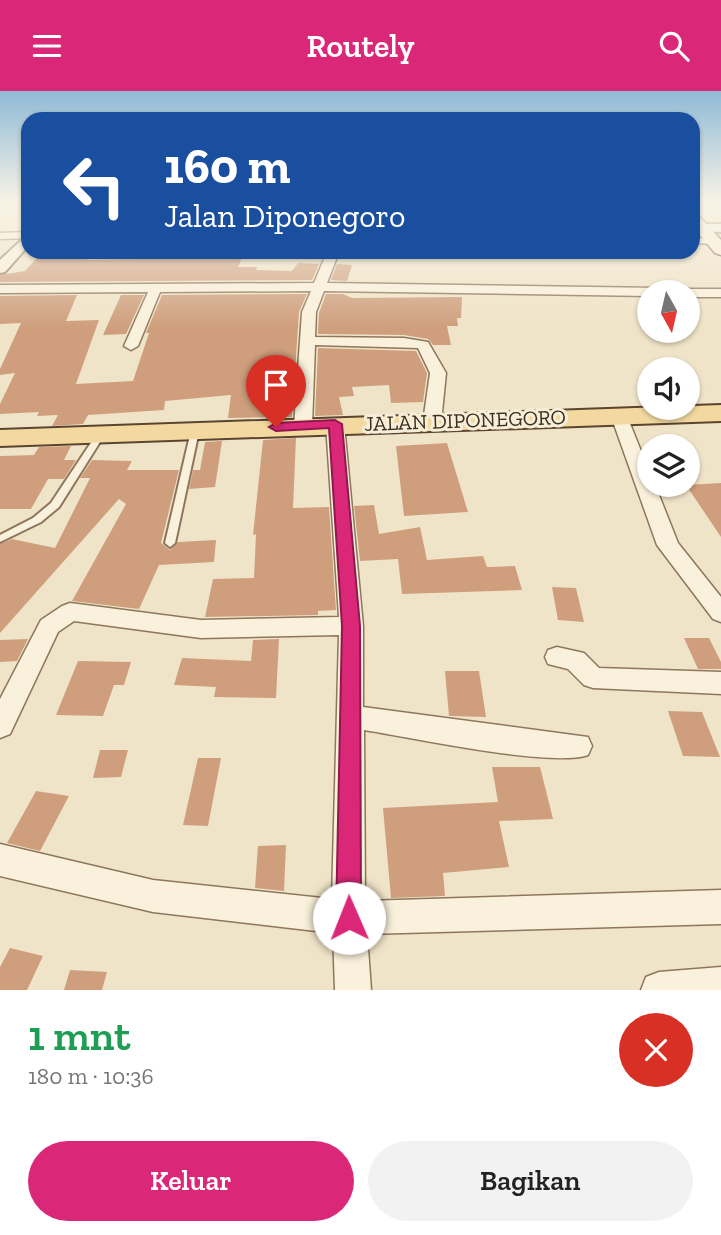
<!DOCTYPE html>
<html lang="id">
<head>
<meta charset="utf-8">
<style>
  :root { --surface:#fff; --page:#f2f2f2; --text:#222; --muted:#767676; --accent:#db2777 }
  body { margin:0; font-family:"Zilla Slab",serif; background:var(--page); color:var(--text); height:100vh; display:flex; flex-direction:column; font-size:26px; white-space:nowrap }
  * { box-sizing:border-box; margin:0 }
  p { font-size:23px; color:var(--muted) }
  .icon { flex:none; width:38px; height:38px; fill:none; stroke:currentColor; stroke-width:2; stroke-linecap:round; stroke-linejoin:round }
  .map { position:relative; height:899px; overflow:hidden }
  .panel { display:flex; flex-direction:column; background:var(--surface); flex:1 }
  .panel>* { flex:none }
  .top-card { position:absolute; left:21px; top:21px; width:679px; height:147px; border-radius:21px; box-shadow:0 2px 5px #0004; background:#1a4fa0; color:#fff; overflow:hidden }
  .needle { width:46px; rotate:172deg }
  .fabs { position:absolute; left:637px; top:189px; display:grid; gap:14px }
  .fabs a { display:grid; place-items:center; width:63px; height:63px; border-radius:50%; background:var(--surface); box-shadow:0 2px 5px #0004; font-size:35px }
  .pin { position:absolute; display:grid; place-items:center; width:60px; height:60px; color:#fff; margin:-72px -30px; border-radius:50% 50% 50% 0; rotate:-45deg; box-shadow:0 0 7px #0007 }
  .pin .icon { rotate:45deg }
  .me { position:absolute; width:77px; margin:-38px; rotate:359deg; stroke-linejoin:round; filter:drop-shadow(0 0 5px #0008) }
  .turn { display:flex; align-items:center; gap:24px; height:147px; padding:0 28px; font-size:32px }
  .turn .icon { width:91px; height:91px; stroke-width:2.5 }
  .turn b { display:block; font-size:49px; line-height:60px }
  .round { display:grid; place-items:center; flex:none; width:74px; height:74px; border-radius:37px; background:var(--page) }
  .summary { display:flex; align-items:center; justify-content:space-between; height:119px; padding:0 28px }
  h1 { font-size:42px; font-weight:600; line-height:52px; color:#1e9e55 }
  .cta { display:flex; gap:14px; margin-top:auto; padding:14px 28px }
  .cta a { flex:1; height:80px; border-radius:42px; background:var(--accent); color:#fff; font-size:28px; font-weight:600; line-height:80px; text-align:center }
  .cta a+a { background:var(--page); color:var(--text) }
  header { display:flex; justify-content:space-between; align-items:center; height:91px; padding:0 28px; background:var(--accent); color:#fff; font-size:32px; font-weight:600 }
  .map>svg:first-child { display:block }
  .building { fill:#cf9f7d }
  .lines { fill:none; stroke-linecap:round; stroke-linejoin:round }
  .service-casing { stroke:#8d765c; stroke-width:4 }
  .minor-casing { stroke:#8d765c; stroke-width:3 }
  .tertiary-casing { stroke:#8d765c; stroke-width:4 }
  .secondary-casing { stroke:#6f573f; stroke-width:3 }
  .primary-casing { stroke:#5b4430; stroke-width:4 }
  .service { fill:#faf1dc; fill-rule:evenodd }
  .minor { fill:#faf1dc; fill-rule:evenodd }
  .tertiary { fill:#faf1dc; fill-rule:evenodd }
  .secondary { fill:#faf1dc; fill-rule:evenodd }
  .primary { fill:#f3d9a0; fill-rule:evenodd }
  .route { fill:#db2777; stroke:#8e194d; stroke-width:2 }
  .labels { text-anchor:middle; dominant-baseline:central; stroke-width:6; stroke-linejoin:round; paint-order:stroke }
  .street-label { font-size:21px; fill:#3d2e20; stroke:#f7eed8 }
</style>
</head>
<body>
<header><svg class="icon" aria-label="menu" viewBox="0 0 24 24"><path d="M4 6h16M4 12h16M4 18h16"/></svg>Routely<svg class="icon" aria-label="search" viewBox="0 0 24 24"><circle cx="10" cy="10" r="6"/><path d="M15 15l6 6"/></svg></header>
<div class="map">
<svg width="721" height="899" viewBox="0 0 721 899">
  <rect width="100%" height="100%" fill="#f0e4c8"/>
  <path class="building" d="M42,161H93L87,169L141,168L145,161H245L238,176H257L256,179L292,180L298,172L319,173L312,189L0,191V184L25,180Z
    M337,173L352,174L347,190L331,189Z
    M307,203L299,221L292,326L228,327L231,304L165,310L164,319L88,324L83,333L52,335L58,324L37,325L39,321L0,323V313L15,282L0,284V278L21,232L0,233V205L77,204L66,230L99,229L76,293L133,290L149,242H146L162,204Z
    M326,203H343L352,207L462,206L461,227H457L458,235H447L451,254H433L428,248L404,244L318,243L319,222Z
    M121,204H144L126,243L103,244Z
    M318,257L416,260L427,282L423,311L391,312L389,294L352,296L354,305L339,306L343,324L315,325Z
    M296,347L293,417L329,416L336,519L318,520V524L205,526L213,488L254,487L256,443L253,444L263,349Z
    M222,350L215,396L189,398L193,379H200L205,351Z
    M447,352L468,421L404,425L396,355Z
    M71,355L64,369H76L64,388H48L31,418H0V365L34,364L39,356Z
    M92,369L132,370L127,379H179L161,452L170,459L178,451L216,449L214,471L159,474L139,518L72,510L126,413L119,408L0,542V453L12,448L55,457L90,387H80Z
    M721,392V446L686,394Z
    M374,414L379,443L420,436L427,469L483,465L487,476L515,475L522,499L402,503L398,468L360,470L354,415Z
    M552,496L576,497L584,531L558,529Z
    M684,547H709L721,571V578H698Z
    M28,548L17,570L0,571V549Z
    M279,548L276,607L214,606L216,596L174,594L182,567L251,570L253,549Z
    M78,570L131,571L124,594H114L103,625L56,624Z
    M445,580H479L486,626L449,625Z
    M668,620L702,621L720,666L683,665Z
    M100,659H128L121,686L93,687Z
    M198,667H221L208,735L183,734Z
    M492,676H540L553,728L499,730L509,776L443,782L445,805L391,807L383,717L498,711Z
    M36,700L69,705L40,760L7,752Z
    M286,754L284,800L255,797L258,755Z
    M10,857L43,865L27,899H0V876Z
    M70,879L107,881L102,899H64Z"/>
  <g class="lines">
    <g class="service-casing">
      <path id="service" d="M195,337L199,340L175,452L170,456L165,452L191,340Z
        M101,340L105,343L59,416L41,431L0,451V444L33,427L51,412L98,341Z"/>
    </g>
    <g class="minor-casing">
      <path id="minor" d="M28,141V147L0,148V142Z
        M693,146L719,150L713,153L693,152Z
        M327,161H339L327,192L658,197L664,201H649V205L324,200L316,221L315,246L404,247L428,251L446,282L441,331L432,336L423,331L430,282L418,257L315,254L312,335L303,340L294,335L302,221L311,200L160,201L138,255L131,259L124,255L148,201L0,202V194L314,192Z
        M688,198H721V206H688V201H682Z
        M619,320L627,325L649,380V394H655L678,452L721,506V531L713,528L657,454L611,325Z
        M335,328L344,333L363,535V616L588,646L592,655L588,664C551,677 409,646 364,639L365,810L721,799V833L367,843L371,899H335L333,842L153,821L0,785V753L153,789L332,808L339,544L201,547L74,530L58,541L10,643L0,647V608L41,529L62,515L70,512L201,529L339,526L326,333Z
        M557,556L584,562L599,577L721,581V603L593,597L584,594L568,578L548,573L545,566L548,559Z
        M721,876V899H641L646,886L659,881Z"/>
    </g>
    <g class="tertiary-casing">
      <path id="tertiary" d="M705,133H721V141L700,140L698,137Z
        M28,143V155L5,181L0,182V169Z"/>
    </g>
    <g class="secondary-casing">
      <path id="secondary" d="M693,123L698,124L721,149V164L715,162L693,136Z"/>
    </g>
    <g class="primary-casing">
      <path id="primary" d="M721,314V330L0,355V339Z"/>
    </g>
    <use href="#service" class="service"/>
    <use href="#minor" class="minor"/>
    <use href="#tertiary" class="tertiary"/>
    <use href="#secondary" class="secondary"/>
    <use href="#primary" class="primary"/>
  </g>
  <linearGradient id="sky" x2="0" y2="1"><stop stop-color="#8fbad6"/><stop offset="0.47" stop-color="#f8f3e6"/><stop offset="1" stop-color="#f8f3e6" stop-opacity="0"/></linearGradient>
  <rect width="721" height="236" fill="url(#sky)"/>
  <path class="route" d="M335,329L342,333L360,535L361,827L358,836L349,840L340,836L336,827L342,535L329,337L276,340L269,336L276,332Z"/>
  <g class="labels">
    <g class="street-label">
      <text transform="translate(465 329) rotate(-2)">JALAN DIPONEGORO</text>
    </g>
  </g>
</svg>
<div class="fabs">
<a><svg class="needle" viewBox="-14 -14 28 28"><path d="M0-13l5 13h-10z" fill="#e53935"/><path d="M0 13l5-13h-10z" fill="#767676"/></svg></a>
<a><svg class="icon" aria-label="sound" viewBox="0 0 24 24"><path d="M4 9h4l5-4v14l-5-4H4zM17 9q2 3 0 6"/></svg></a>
<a><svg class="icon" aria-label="layers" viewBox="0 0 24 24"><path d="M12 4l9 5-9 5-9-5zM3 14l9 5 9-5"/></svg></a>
</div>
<div class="pin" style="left:276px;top:336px;background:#d93025"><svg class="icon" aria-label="arrive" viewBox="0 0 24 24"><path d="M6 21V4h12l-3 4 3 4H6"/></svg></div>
<svg class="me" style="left:349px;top:827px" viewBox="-20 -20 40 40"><circle r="19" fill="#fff"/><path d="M0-13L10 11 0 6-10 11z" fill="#db2777"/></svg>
<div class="top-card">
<div class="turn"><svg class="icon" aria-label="left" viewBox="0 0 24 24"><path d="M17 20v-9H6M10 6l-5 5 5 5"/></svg><div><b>160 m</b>Jalan Diponegoro</div></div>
</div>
</div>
<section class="panel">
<div class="summary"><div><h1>1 mnt</h1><p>180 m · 10:36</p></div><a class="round" style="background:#d93025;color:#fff"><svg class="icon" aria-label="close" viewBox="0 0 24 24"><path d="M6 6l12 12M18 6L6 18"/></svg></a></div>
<div class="cta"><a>Keluar</a><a>Bagikan</a></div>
</section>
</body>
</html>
